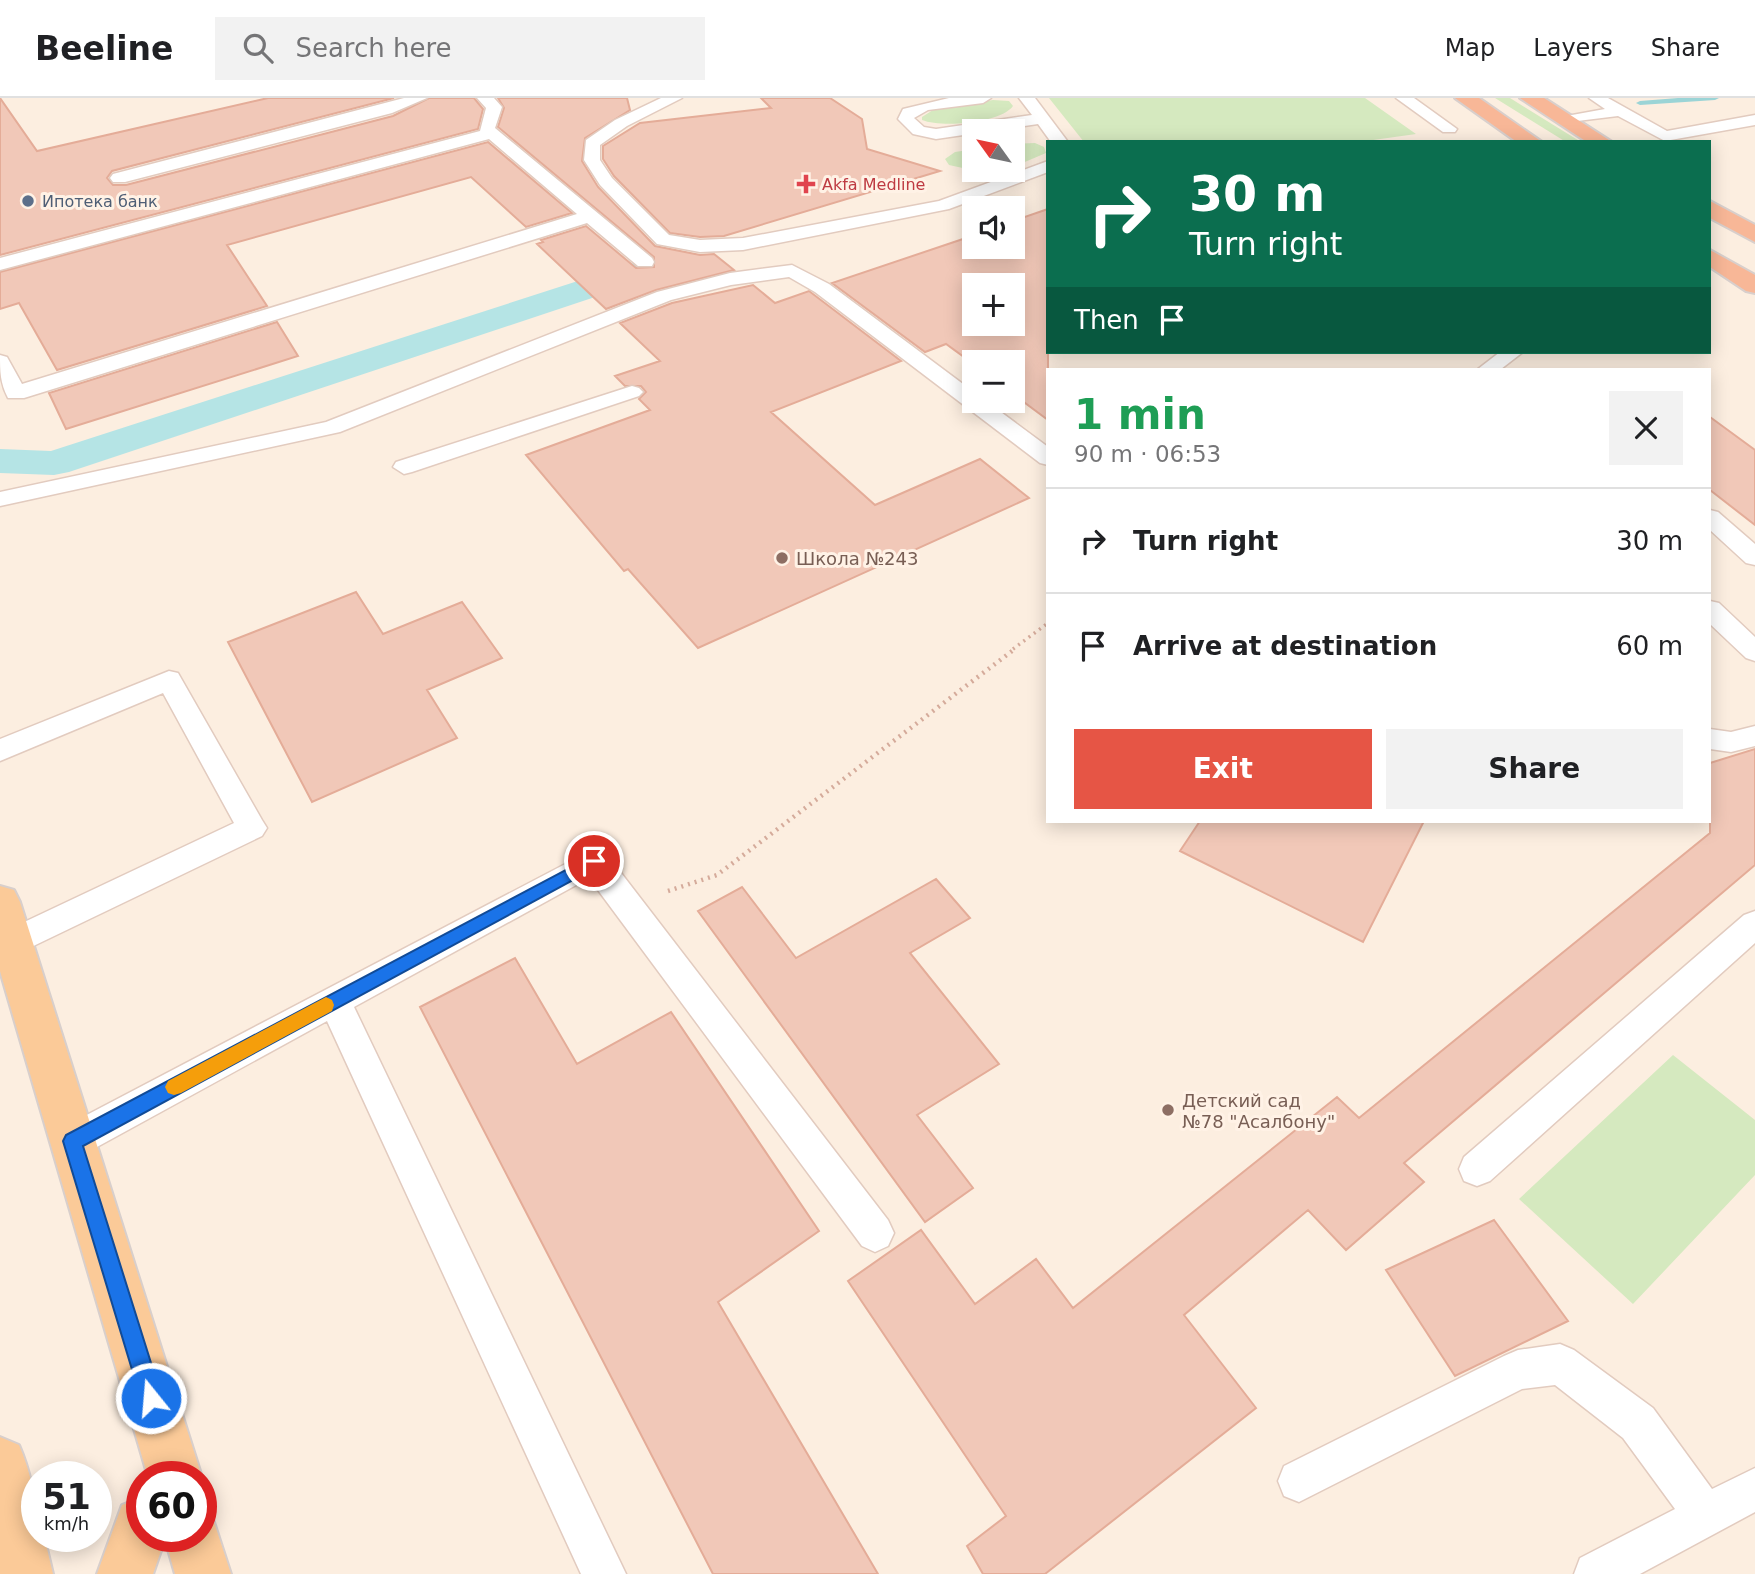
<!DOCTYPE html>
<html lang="en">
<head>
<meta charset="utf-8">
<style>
  :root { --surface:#fff; --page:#f2f2f2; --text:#202124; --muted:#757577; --line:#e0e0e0; --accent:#e65545 }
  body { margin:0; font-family:"DejaVu Sans",sans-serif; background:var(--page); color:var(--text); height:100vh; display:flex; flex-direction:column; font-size:26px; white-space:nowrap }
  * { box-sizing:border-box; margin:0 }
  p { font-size:23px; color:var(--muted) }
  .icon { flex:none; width:38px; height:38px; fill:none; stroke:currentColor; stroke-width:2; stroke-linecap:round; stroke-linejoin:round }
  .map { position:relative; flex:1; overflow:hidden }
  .side { position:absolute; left:1046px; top:270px; width:665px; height:455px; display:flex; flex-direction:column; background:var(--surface); border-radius:0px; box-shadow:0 4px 18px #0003 }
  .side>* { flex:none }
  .top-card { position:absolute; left:1046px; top:42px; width:665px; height:214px; border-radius:0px; box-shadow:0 4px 18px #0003; background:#0b6e4f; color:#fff; overflow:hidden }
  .needle { width:46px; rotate:303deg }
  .tools { position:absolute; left:962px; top:21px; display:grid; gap:14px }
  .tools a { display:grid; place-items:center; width:63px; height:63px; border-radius:0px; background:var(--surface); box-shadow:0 4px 18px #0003; font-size:35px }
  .speed { position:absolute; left:21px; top:1363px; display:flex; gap:14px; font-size:35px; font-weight:700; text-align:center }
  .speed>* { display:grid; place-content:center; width:91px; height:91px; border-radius:50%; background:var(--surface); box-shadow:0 4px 18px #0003; line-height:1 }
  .speed small { font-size:18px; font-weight:400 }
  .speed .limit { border:10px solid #d22; background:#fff; color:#111 }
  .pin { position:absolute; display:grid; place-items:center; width:60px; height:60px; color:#fff; margin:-30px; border:4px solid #fff; border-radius:50%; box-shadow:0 2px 7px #0007 }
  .me { position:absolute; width:77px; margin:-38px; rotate:343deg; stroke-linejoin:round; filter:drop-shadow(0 0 5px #0008) }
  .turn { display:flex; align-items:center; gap:24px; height:147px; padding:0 28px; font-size:32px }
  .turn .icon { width:91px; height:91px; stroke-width:2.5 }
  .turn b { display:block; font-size:49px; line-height:60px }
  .then { display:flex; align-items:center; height:66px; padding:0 28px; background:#0003; gap:14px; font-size:26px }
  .round { display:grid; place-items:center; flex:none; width:74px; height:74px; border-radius:0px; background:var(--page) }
  .summary { display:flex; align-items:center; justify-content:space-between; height:119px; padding:0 28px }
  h1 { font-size:42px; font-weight:800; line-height:52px; color:#1e9e55 }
  .primary-button { display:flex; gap:14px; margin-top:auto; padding:14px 28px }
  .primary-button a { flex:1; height:80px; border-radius:0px; background:var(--accent); color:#fff; font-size:28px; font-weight:800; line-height:80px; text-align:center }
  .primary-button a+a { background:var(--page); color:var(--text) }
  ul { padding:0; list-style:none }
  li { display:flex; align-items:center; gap:21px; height:105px; padding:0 28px; border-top:2px solid var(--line) }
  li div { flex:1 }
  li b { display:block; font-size:26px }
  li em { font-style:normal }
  header { display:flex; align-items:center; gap:42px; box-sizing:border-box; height:98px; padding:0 35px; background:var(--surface); border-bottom:2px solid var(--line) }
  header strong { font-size:33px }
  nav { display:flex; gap:38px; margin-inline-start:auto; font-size:24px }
  .search { width:490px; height:63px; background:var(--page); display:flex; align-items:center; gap:18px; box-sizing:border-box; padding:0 24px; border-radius:0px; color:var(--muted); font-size:26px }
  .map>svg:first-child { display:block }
  .green { fill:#d5e9bf }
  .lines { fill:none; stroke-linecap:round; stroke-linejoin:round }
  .stream { fill:#9bd4d6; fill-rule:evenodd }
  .canal { fill:#b5e4e5; fill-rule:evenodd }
  .building { fill:#f1c8b8; stroke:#e4ac98; stroke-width:2; fill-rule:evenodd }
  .service-casing { stroke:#e2cbbf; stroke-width:3 }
  .primary-casing { stroke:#d8cfcc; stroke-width:4 }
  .trunk-casing { stroke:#d8cfcc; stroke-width:4 }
  .path-far1 { stroke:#d5ab9b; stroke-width:3.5; stroke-dasharray:2 4.5; stroke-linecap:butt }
  .path { stroke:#d5ab9b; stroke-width:4.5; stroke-dasharray:2 5; stroke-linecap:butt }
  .service { fill:#fff; fill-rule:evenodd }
  .primary { fill:#fbca98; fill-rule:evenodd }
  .trunk { fill:#f8b797; fill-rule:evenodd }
  .route { fill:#1a73e8; stroke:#114b97; stroke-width:2 }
  .slow { fill:#f59e0b }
  .health-dot { fill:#e0444e; stroke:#fff2e6; stroke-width:2.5 }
  .service-dot { fill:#5c6f8a; stroke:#fff2e6; stroke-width:2.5 }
  .education-dot { fill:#8d6e63; stroke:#fff2e6; stroke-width:2.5 }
  .labels { text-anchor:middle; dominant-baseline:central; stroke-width:6; stroke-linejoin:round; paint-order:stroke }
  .far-health-label { font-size:16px; fill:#be3a42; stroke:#fff2e6; text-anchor:start }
  .far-service-label { font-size:16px; fill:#4e5e75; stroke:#fff2e6; text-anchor:start }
  .education-label { font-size:18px; fill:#785e54; stroke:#fff2e6; text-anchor:start }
</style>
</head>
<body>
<header>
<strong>Beeline</strong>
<div class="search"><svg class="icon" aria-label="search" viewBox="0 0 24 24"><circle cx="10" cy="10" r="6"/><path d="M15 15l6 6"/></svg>Search here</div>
<nav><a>Map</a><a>Layers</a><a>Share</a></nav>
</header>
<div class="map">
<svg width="1755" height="1476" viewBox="0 0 1755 1476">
  <rect width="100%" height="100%" fill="#fceee0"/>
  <path class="green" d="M1049,0H1365L1416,36L1359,44H1084Z
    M1495,0H1510L1581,44H1566Z
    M993,2L1009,3L1013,8C1001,25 942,30 922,22V19L933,12Z
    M1035,45L1044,49L1046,55L1013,69V46Z
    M975,51V72H1006L981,74L949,67L945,61L955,54Z
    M1673,957L1755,1022V1077L1633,1206L1519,1101Z"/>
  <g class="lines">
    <path class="stream" d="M1678,0H1719L1715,2L1640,7L1636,5L1640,3Z"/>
    <path class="canal" d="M643,162L655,165L660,172L655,179L69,374L54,377L0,375V351L51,353Z"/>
  </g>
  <path class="building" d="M0,0L37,53L268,0H394L112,73L107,80L113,87H126L393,18L429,0H474L483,11L478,31L0,157Z
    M498,0H627L630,12L585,40L582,63L598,89L655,148L700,157L714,156L734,172L656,192L606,211L537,146L543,144L541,142L586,128L636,170L654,169V159L498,29L504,10Z
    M761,0H830L862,21L867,51L940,73L724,138L700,139L670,135L614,78L603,61V48L640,25L771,10Z
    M488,44L572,115L526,129L471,79L227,147L267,208L57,272L19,205L0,211V174Z
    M1048,111V322L1013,296V264H975V267L946,246L925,254L832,185L975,137V149H1013V123ZM975,187H1013V226H975Z
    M753,187L775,205L809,193L901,263L771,314L875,407L980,361L1029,400L698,550L628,471L624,473L526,357L650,312L639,301L646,294L641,288H625L615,278L660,263L620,225L672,205Z
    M277,224L298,258L66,331L49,295Z
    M1710,319L1755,352V427L1710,392Z
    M356,494L383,536L462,504L502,560L427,592L457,640L312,704L228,544Z
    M1755,651V767L1404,1065L1424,1084L1346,1152L1308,1112L1184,1217L1256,1310L1045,1476H983L967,1448L1006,1418L848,1183L921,1132L975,1206L1036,1161L1073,1210L1337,999L1359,1020L1710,735V665Z
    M1200,723H1424L1363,844L1180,753Z
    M936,781L970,820L910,855L999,966L917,1017L973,1090L925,1124L698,813L742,789L796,860Z
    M515,860L577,966L671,914L819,1133L718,1204L878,1476H713L420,909Z
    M1494,1122L1568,1223L1455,1278L1386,1172Z"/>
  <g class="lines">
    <g class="service-casing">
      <path id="service" d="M404,0H427L392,15L125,84H113L110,80L113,76Z
        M477,0H494L502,9L495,30L652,160L654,164L652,168H638L587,125L24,300H8C0,285 0,273 0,257L7,259L22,286L577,116L489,41L0,172V160L480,33L486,10Z
        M661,0H682L627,28L600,47V62L612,80L669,137L700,142L743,140L939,103L1048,63V74L949,111L743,152L700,154L657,146L600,87L584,62L586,42L615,22Z
        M949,0H991L983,5L928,12L914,20L924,29L936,31L1032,17L1019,0H1035L1068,44H1051L1038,26L936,41L913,36L898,21L903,11Z
        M1396,0H1414L1457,31L1455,34H1443Z
        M1589,0H1608L1667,33L1755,17V27L1665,43L1618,18L1561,25V19L1605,11Z
        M792,167L829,186L975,295V303H986L1048,349V367L1040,365L815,194L789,179L731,187L671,202L340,334L0,408V394L326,324L657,194L730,175Z
        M1500,254H1523L1501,271H1478Z
        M632,288L639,290L643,294L639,298L412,374L404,376L393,369L396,364Z
        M1710,412L1718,414L1755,446V467L1746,465L1710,432Z
        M1710,503L1719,505L1755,539V563L1746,560L1710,526Z
        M169,573L178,575L262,722L267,730L262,738L23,853L12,857L1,853V835L234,725L163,595L0,663V641Z
        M1755,628V648L1731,654L1710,651V631L1731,634Z
        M594,751L605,754L888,1122L894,1135L888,1148L875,1154L862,1148L589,780L354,909L626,1476H581L327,923L86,1055L73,1060L60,1055L55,1043L60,1031Z
        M1755,813V845L1490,1083L1477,1088L1464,1083L1459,1071L1464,1059L1744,817Z
        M1560,1246L1574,1252L1653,1310L1712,1391L1755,1370V1414L1640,1476H1574L1580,1460L1675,1411L1623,1340L1555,1287L1522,1291L1299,1404L1284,1398L1278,1383L1284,1368L1504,1258L1518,1252Z"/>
    </g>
    <g class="primary-casing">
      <path id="primary" d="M0,788L14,792L20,804L202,1379L201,1381L148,1379L0,873Z
        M0,1339L19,1347C32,1377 37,1406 37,1438H44L53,1476H0Z
        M142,1399V1438H201V1414L212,1418L231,1476H175L165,1441L153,1476H97L122,1407Z"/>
    </g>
    <g class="trunk-casing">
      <path id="trunk" d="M1455,0H1479L1542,44H1517Z
        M1520,0H1544L1612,44H1587Z
        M1710,103L1755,127V144L1710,120Z
        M1710,152L1755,177V195L1746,193L1710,169Z"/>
    </g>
    <path class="path-far1" d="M1013,551L1048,525"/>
    <path class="path" d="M668,793L717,777L1016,550"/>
    <use href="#service" class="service"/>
    <use href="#primary" class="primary"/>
    <use href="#trunk" class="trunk"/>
  </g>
  <path class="route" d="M594,757L599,759V768L83,1048L162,1300L159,1308L151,1311L143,1308L63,1043L66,1037Z"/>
  <path class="slow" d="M326,899L332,902L334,907L332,913L181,995L174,997L168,995L165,989L168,983Z"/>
  <path class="health-dot" d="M802.5 75.5h7v7h7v7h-7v7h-7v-7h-7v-7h7z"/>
  <circle class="service-dot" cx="28" cy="103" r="7"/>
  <g class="education-dot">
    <circle cx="782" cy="460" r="7"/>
    <circle cx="1168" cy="1012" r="7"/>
  </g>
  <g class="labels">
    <g class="far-health-label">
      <text x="822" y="86">Akfa Medline</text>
    </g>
    <g class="far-service-label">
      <text x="42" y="103">Ипотека банк</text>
    </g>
    <g class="education-label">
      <text x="796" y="460">Школа №243</text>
      <text x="1182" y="1002">Детский сад<tspan x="1182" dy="21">№78 "Асалбону"</tspan></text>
    </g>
  </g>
</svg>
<div class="tools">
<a><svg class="needle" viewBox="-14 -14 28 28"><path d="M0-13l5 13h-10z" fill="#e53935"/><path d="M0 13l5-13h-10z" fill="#757577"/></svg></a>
<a><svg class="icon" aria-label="sound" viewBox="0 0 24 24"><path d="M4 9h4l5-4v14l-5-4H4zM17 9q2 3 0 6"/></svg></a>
<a>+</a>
<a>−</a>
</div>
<div class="speed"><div>51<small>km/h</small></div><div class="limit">60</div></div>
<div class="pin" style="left:594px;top:763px;background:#d93025"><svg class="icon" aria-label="arrive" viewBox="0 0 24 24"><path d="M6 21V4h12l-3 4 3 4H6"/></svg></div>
<svg class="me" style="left:151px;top:1300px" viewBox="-20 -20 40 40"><circle r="17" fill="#1a73e8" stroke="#fff" stroke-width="3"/><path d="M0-11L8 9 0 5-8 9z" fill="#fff"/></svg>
<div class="top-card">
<div class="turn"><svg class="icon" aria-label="right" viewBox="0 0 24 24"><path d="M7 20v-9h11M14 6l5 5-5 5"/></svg><div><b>30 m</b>Turn right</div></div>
<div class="then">Then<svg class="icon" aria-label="arrive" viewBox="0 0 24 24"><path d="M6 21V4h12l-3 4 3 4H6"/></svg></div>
</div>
<section class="side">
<div class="summary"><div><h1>1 min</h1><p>90 m · 06:53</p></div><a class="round"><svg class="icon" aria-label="close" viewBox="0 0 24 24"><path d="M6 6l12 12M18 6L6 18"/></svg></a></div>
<ul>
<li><svg class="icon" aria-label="right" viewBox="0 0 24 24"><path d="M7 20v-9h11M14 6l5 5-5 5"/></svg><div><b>Turn right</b></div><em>30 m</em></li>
<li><svg class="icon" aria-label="arrive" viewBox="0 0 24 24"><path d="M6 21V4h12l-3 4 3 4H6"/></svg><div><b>Arrive at destination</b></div><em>60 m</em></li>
</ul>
<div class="primary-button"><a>Exit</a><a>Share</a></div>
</section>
</div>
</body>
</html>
